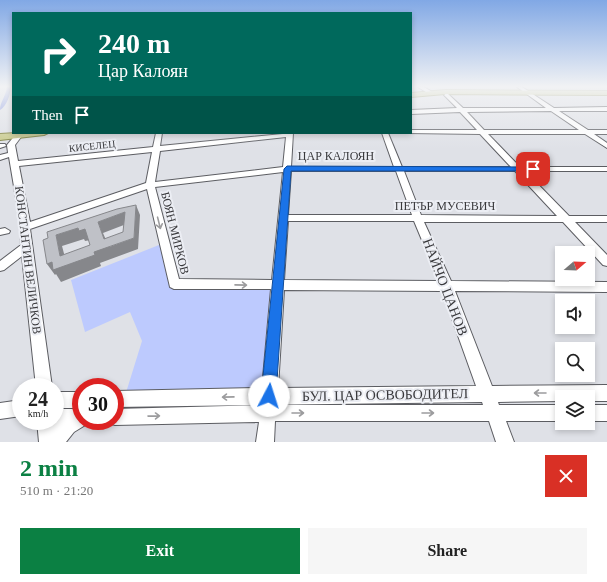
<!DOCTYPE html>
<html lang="en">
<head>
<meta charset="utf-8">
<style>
  :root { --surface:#fff; --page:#f6f6f6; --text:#222; --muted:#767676; --accent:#0b8043 }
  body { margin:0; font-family:"Times New Roman",serif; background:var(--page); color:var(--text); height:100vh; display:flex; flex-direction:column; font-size:15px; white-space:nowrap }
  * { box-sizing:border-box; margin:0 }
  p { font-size:13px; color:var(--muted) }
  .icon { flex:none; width:22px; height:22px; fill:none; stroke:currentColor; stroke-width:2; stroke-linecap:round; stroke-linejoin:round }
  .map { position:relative; height:442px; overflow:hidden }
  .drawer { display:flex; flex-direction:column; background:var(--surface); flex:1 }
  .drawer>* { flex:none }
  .banner { position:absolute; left:12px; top:12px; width:400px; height:122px; border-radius:0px; box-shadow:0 2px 6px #0003; background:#00695c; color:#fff; overflow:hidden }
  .needle { width:26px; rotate:71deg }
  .tools { position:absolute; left:555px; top:246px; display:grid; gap:8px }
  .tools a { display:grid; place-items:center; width:40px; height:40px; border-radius:0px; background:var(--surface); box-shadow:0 2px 6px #0003; font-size:20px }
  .speed { position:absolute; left:12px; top:378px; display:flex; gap:8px; font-size:20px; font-weight:700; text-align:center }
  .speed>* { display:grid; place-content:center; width:52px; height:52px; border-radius:50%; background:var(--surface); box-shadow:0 2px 6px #0003; line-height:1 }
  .speed small { font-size:10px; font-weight:400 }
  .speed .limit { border:6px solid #d22; background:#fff; color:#111 }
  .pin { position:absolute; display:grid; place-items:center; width:34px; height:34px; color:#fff; margin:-17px; border-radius:8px; box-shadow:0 2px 6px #0006 }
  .me { position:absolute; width:44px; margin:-22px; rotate:5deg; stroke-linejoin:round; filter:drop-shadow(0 0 3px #0008) }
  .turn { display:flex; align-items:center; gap:14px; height:84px; padding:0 20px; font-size:18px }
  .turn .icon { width:52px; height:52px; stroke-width:2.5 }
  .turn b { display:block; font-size:28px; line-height:34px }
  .then { display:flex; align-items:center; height:38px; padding:0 20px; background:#0003; gap:8px; font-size:15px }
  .round { display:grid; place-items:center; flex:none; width:42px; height:42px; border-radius:0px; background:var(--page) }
  .overview { display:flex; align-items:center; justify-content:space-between; height:68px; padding:0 20px }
  h1 { font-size:24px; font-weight:800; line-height:30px; color:var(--accent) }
  .button { display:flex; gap:8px; margin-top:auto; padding:8px 20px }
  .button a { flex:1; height:46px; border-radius:0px; background:var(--accent); color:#fff; font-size:16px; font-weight:800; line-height:46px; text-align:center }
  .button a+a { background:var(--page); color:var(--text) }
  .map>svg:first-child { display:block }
  .green { fill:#bdcafe }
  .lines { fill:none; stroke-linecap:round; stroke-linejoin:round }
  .canal { fill:#8696e0; fill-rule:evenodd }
  .minor-casing { stroke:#5c5d62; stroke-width:2 }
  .major-casing { stroke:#7e803d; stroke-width:2 }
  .minor { fill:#fff; fill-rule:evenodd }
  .major { fill:#c8ca8b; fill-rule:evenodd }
  .shaded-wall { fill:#86878b }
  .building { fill:#bfc1c7; stroke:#86878b; fill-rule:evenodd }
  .oneway { stroke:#9c9c9e }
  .route { fill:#1a73e8; stroke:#114b97 }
  .labels { text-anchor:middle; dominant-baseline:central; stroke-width:4; stroke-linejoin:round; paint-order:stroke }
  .far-street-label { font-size:10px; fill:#39393c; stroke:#eceef4 }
  .street-label { font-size:12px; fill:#39393c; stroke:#eceef4 }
  .near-street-label { font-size:14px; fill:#39393c; stroke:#eceef4 }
</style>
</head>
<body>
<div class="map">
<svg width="607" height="442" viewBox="0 0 607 442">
  <rect width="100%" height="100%" fill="#dfe1e7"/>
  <path class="green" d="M164,243L174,284L278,285L269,396L124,399L142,341L130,312L85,332L71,280Z"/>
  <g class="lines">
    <path class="canal" d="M7,87H11C10,95 7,106 0,110C0,102 6,96 7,87Z"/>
    <g class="minor-casing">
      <path id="minor" d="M418,87H424L434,93L429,94Z
        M517,87H522L554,108L607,107V111H559L588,130H607V134H594L607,143V148L585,134H488L520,167H607V171H525L569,216H607V222H575L607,255V266L603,265L563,222H424L451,281L607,282V292L455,291L492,386L607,385V401H588V397H562V401L498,402L499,405H562V421H506L514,442H496L489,421H275L274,442H256L259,422L115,425L109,423L108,421H115V409L267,405H483L482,402L115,407V391L262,388L271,289H174L170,287L147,189L30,229L52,387H36L22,256L4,270L0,271V261L21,245L19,216L9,157L0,160V155L8,153L7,145L17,133H24L15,145L18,161L153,147L156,133H162L160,146L293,133L291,167H394L382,133H388L402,167H511L480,134L408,133H411V130H477L460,112L411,114V110L457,108L444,95L447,93L463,108H546ZM551,111L579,130H484L467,112ZM286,137L283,167L155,182L160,151ZM152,152L146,183L30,222L19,166ZM291,171H396L412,215H288ZM404,171H515L557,216L421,215ZM283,172L272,280L179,279L155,187ZM288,221H414L439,281L284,280ZM284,290L442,291L476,386L278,388Z
        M0,144H5L6,146L0,148Z
        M5,228L10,231L9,233L0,235V229Z
        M55,392H81V408H55Z
        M21,400V416L0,419V403Z
        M588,405H607V421H588Z
        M55,409H81V421H88L87,424L74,432L66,442H39L37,421H55Z"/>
    </g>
    <g class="major-casing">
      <path id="major" d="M445,90L607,91V95L445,94L411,97V93Z
        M16,133H48L44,135L0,140V134Z"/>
    </g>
    <use href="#minor" class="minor"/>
    <use href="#major" class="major"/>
  </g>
  <path class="shaded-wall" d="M136,205L140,215L138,249L100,263L101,266L61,282L56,274L55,275L47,264L60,256L56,235L78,228L85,229L91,240L85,241L84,239L62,246L67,265L94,252L104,239L98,222L125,212L129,223L103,233L109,247L134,238Z"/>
  <path class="building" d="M136,205L134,238L94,252L95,255L53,270L52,262L47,264L43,240L48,238L47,232L117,209ZM125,212L123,232L104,239L98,222ZM78,228L79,231L85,229L90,245L60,256L56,235Z"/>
  <defs><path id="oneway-shaft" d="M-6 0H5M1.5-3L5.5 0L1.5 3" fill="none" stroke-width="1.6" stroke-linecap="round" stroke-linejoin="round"/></defs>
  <g class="oneway">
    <use href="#oneway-shaft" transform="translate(159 223) rotate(76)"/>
    <use href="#oneway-shaft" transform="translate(241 285) rotate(1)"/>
    <use href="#oneway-shaft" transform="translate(540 393) rotate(180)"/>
    <use href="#oneway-shaft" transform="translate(228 397) rotate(179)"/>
    <use href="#oneway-shaft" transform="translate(298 413)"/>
    <use href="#oneway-shaft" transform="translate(428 413)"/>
    <use href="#oneway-shaft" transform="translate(154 416) rotate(-1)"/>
  </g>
  <linearGradient id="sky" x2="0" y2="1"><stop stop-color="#81a8e5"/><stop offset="0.58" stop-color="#f1f2f4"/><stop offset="1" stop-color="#f1f2f4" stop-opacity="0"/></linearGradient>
  <rect width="607" height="149" fill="url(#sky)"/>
  <path class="route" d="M287,166L533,167L536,169L533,171H291L276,396L274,401L269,403L263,401L261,396L284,169Z"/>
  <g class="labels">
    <g class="far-street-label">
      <text transform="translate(92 146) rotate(-6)">КИСЕЛЕЦ</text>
    </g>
    <g class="street-label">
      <text x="336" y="156">ЦАР КАЛОЯН</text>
      <text x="445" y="206">ПЕТЪР МУСЕВИЧ</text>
      <text transform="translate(175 233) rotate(76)">БОЯН МИРКОВ</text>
      <text transform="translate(28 260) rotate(83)">КОНСТАНТИН ВЕЛИЧКОВ</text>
    </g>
    <g class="near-street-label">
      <text transform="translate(445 287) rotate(69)">НАЙЧО ЦАНОВ</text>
      <text transform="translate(385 395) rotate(-1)">БУЛ. ЦАР ОСВОБОДИТЕЛ</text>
    </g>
  </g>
</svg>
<div class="tools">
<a><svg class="needle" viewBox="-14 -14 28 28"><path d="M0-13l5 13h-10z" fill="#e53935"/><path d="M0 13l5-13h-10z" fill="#767676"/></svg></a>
<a><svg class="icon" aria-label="sound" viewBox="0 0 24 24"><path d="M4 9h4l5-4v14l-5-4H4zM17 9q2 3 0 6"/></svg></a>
<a><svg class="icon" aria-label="search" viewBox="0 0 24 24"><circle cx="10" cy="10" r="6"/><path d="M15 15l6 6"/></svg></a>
<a><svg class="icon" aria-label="layers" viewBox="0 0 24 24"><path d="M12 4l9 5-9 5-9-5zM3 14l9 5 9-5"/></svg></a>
</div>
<div class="speed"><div>24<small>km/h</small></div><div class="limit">30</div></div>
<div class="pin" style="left:533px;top:169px;background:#d93025"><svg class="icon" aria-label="arrive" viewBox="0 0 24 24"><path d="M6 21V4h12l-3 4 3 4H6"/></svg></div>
<svg class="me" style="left:269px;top:396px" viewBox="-20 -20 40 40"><circle r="19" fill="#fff"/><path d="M0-13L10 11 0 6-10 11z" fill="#1a73e8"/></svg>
<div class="banner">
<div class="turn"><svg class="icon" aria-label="right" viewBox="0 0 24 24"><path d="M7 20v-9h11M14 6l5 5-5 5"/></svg><div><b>240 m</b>Цар Калоян</div></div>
<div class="then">Then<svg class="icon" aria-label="arrive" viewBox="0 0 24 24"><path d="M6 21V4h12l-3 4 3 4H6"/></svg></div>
</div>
</div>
<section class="drawer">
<div class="overview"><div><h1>2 min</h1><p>510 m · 21:20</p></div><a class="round" style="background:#d93025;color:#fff"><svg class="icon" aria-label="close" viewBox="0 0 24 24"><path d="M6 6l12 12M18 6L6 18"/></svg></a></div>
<div class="button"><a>Exit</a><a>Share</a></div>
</section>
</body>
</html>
